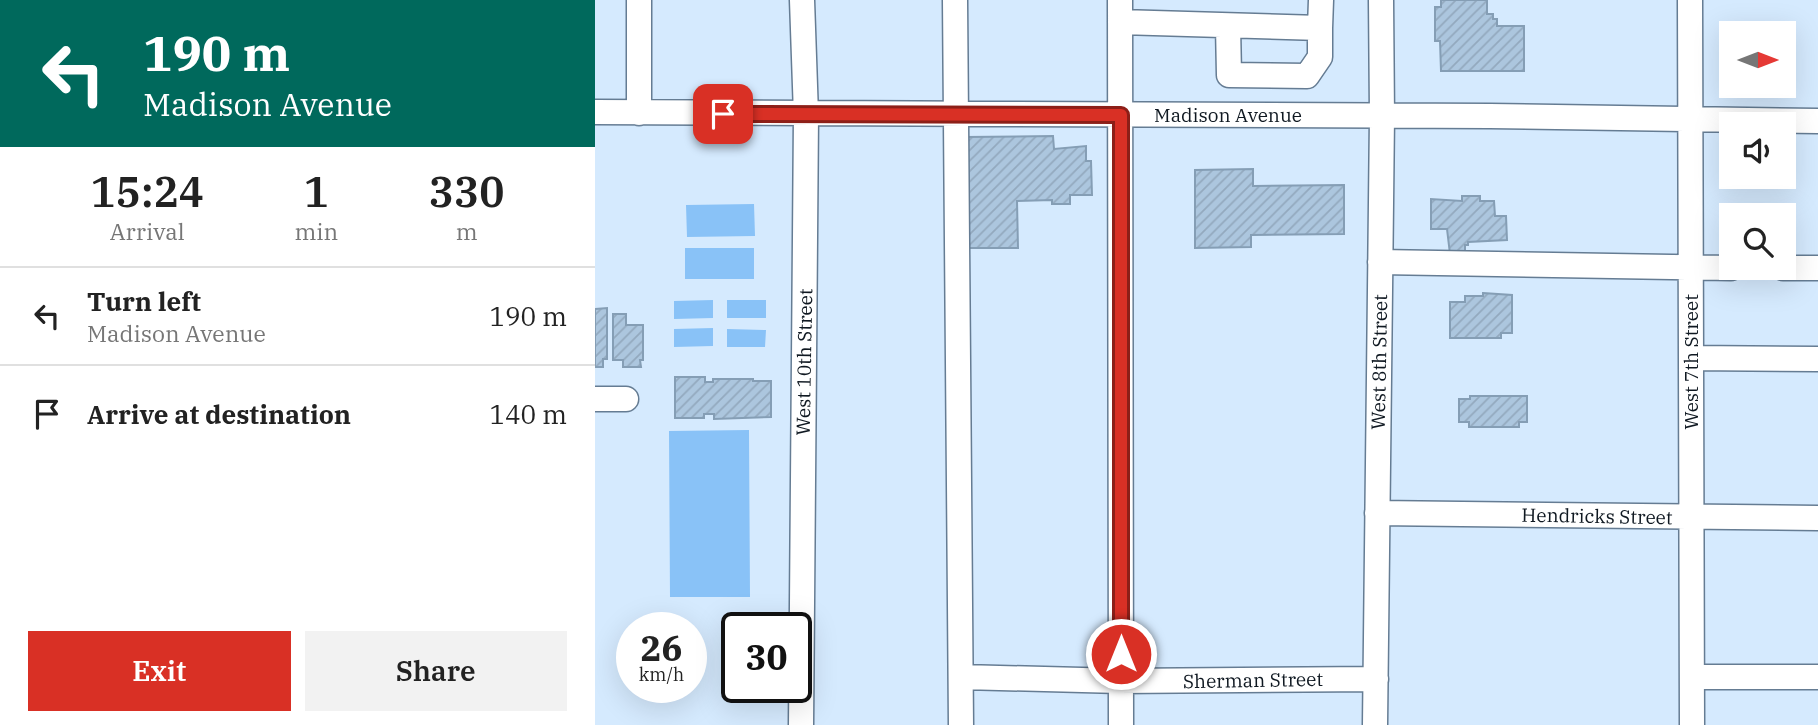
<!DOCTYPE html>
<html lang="en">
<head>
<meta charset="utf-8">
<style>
  :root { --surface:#fff; --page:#f2f2f2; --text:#222; --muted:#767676; --line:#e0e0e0; --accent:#d93025 }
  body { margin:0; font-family:"IBM Plex Serif",serif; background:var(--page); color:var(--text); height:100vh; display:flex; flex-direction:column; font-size:26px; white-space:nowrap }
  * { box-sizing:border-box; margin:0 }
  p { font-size:23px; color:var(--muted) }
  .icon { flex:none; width:38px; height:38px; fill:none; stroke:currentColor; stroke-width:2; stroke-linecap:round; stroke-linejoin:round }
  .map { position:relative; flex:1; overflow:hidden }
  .side { display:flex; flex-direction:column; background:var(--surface); width:595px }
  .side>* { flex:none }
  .hud { background:#00695c; color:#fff; overflow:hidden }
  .needle { width:46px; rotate:90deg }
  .fabs { position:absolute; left:1124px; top:21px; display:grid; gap:14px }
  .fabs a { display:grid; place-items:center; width:77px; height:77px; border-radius:0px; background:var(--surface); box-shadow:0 7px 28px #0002; font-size:35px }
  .speed { position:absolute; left:21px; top:612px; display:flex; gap:14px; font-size:35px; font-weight:700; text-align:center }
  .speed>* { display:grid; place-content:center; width:91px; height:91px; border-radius:50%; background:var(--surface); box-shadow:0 7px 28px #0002; line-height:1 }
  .speed small { font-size:18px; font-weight:400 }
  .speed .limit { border:4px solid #111; border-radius:10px; background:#fff; color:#111 }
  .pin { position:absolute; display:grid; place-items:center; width:60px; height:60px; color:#fff; margin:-30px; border-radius:14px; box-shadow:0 4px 10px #0006 }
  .me { position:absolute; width:77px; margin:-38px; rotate:0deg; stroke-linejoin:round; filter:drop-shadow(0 0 5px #0008) }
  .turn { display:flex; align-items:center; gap:24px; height:147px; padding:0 28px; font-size:32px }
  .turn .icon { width:91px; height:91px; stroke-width:2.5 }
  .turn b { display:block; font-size:49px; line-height:60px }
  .eta { display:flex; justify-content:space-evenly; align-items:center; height:119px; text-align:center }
  .eta b { font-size:42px; font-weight:600; line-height:49px }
  .primary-button { display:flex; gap:14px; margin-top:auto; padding:14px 28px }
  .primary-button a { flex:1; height:80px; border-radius:0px; background:var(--accent); color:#fff; font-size:28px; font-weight:600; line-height:80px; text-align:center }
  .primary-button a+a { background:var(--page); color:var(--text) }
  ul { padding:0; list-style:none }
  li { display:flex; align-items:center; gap:21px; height:98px; padding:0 28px; border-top:2px solid var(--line) }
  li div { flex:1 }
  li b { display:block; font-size:26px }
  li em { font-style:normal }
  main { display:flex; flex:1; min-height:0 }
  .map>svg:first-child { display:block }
  .pitch { fill:#89c2f7 }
  .building { fill:url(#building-hatch); stroke:#859eb5; stroke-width:2 }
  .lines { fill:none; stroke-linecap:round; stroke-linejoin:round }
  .minor-casing { stroke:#657c93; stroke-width:27 }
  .minor { stroke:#fff; stroke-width:24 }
  .route-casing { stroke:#8d1f18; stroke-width:18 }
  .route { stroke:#d93025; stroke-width:12 }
  .labels { text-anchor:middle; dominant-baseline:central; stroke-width:6; stroke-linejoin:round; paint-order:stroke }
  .street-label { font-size:19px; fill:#0f1821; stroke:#fff }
</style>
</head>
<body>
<main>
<section class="side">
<div class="hud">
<div class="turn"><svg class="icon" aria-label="left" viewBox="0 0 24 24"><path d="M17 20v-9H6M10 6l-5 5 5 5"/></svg><div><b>190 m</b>Madison Avenue</div></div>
</div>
<div class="eta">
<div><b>15:24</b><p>Arrival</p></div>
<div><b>1</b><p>min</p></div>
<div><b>330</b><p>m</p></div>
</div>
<ul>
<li><svg class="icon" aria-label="left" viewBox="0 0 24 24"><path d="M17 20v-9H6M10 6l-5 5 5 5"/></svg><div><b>Turn left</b><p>Madison Avenue</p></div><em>190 m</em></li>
<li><svg class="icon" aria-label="arrive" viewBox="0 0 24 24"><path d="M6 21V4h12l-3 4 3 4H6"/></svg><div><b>Arrive at destination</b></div><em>140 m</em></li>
</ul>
<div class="primary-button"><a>Exit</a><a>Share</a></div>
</section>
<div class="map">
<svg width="1223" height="725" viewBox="0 0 1223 725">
  <defs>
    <pattern id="building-hatch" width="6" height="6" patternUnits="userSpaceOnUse" patternTransform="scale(1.75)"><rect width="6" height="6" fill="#acc6de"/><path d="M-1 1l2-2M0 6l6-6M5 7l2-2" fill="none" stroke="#93a9be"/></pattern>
  </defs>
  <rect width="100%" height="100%" fill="#d5eafe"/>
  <path class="pitch" d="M159,204L160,236L92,237L91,205Z
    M90,248H159V279H90Z
    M118,300V318L79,319V301Z
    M132,300H171V318H132Z
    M118,328V346L79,347V329Z
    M132,329L171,330L170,347H132Z
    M154,430L155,597H75L74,431Z"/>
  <path class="building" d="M846,0H892V14H898V19H902V26H929V71H846L845,41H840V7H846Z
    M458,136L459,149L491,146V161H496L497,195H475V204H457V200L422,201L423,248H372L371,137Z
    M658,169V186L749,185V234L656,235V247L600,248V170Z
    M867,196H885V201H899L900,216H911L912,240L873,242V245H870V254H855L852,229H836V199L867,201Z
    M888,293L917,295V333H906V338H855V302H870V296H888Z
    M12,308V359H8V367H0V309Z
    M18,314H31V325H48V360H45L46,367H28V360H18Z
    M80,377H110V382H118V379H158V381H176V417L119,419V414H109V418H80Z
    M875,396H932V422H924V427H874V422H864V399H875Z"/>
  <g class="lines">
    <g class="minor-casing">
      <path id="minor" d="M44,0V113
        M360,0L366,725
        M525,0L526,725
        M1095,0L1097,725
        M525,22L725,28L726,0
        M633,26L634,75L712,76L725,57V28
        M0,112L895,116L1223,121
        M785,262L1136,268
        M1188,268H1223
        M1096,358L1223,359
        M0,399H31
        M782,513L1223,518
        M367,677L525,681L781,679
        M1097,677H1223
        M206,725L211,115L207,0
        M780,725L787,116L786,0"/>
    </g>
    <use href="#minor" class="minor"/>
  </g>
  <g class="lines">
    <g class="route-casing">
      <path id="route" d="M128,114L526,115V654"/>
    </g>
    <use href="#route" class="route"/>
  </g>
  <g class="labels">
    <g class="street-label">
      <text x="633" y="115">Madison Avenue</text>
      <text transform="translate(209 362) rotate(-89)">West 10th Street</text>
      <text transform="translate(784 362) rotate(-89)">West 8th Street</text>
      <text transform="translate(1096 362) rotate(-90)">West 7th Street</text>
      <text transform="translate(1002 516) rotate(1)">Hendricks Street</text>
      <text transform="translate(658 680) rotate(-1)">Sherman Street</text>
    </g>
  </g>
</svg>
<div class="fabs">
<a><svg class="needle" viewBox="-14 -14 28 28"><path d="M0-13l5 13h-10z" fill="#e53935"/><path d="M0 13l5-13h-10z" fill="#767676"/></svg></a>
<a><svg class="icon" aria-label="sound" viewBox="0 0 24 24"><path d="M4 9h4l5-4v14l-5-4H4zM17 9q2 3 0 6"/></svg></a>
<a><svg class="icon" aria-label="search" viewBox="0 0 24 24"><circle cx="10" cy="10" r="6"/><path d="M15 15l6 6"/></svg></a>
</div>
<div class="speed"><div>26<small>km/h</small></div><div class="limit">30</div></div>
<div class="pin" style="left:128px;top:114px;background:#d93025"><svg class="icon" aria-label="arrive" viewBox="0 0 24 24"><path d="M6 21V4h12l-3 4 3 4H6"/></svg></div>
<svg class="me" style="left:526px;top:654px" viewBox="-20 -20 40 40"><circle r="17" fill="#d93025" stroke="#fff" stroke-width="3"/><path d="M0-11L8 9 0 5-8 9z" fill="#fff"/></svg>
</div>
</main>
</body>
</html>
